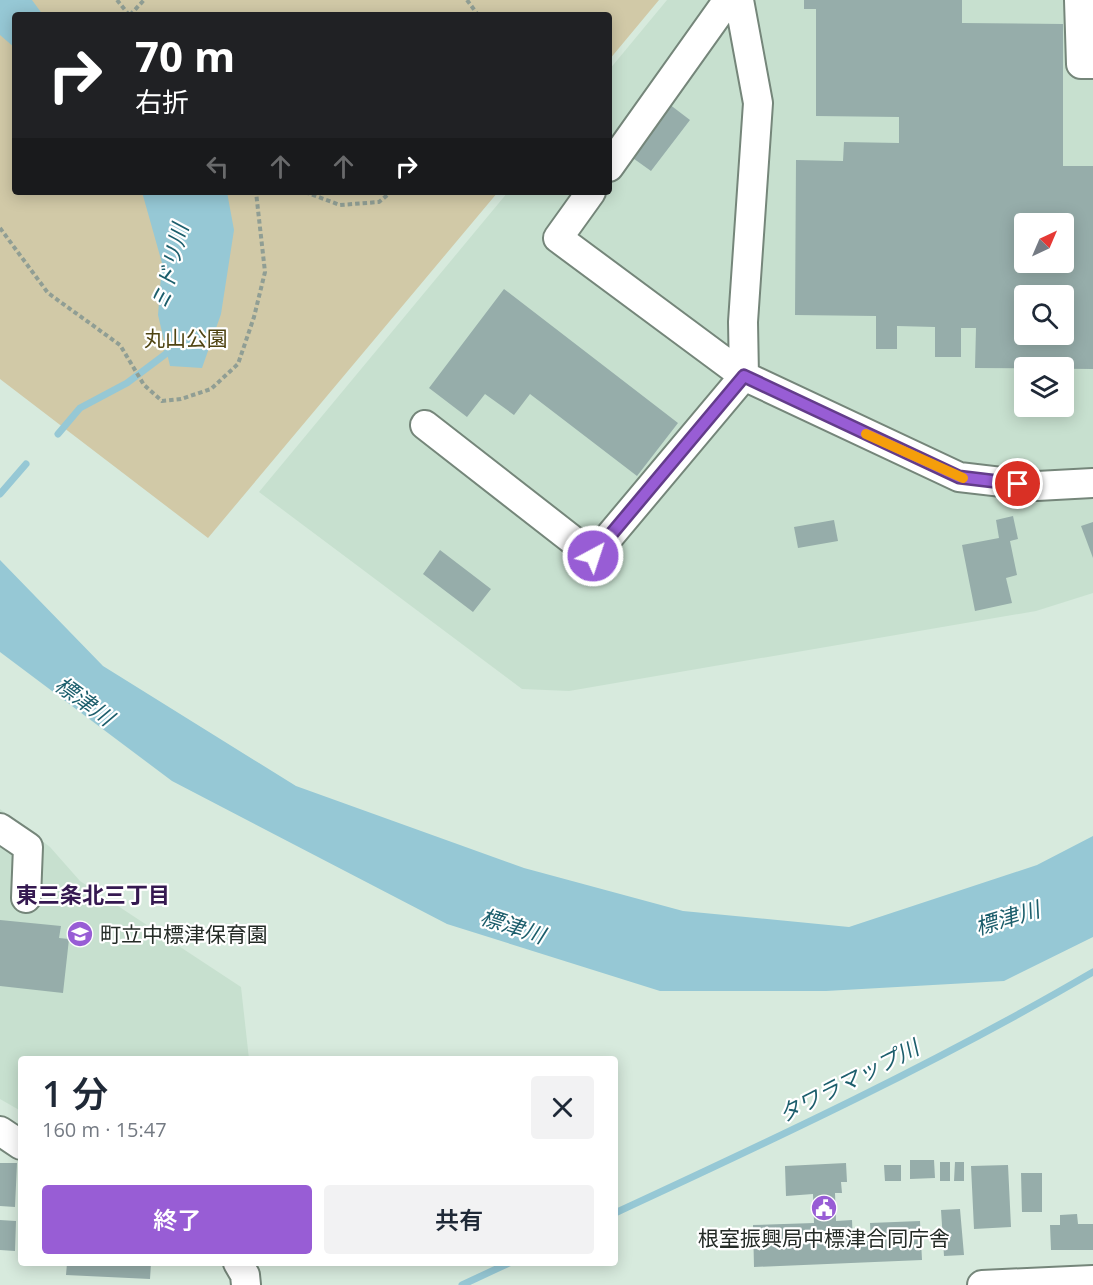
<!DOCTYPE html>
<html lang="ja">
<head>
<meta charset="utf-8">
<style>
  :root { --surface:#fff; --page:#f2f2f3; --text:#1f2937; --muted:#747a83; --accent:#985dd5 }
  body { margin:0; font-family:"Open Sans","Noto Sans JP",sans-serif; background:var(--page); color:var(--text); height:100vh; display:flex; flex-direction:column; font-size:22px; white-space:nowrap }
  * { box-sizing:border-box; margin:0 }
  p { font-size:20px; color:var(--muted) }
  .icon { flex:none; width:33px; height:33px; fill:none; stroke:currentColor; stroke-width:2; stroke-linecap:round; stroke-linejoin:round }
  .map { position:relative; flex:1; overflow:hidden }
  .sheet { position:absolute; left:18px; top:1056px; width:600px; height:210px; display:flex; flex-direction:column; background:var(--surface); border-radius:6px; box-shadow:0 3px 15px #0003 }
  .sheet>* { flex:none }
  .top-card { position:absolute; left:12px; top:12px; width:600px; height:183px; border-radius:6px; box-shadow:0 3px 15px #0003; background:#202124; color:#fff; overflow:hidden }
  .needle { width:39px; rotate:44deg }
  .buttons { position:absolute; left:1014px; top:213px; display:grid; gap:12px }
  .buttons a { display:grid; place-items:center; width:60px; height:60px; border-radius:6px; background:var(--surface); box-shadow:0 3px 15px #0003; font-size:30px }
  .pin { position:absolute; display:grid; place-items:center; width:51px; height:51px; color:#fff; margin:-26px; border:3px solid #fff; border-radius:50%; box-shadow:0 2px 6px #0007 }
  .me { position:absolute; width:66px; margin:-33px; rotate:40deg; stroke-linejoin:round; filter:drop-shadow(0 0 4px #0008) }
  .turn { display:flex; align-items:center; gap:21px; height:126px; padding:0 24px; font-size:27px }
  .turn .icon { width:78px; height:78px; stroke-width:2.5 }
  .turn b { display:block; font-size:42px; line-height:51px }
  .lanes { display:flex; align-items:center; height:57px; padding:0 24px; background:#0003; justify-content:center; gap:30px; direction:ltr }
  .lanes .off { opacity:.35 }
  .round { display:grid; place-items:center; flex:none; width:63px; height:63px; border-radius:6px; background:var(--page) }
  .headline { display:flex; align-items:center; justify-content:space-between; height:102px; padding:0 24px }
  h1 { font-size:36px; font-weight:600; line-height:45px }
  .action { display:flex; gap:12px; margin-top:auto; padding:12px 24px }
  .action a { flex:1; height:69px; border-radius:6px; background:var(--accent); color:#fff; font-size:24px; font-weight:600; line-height:69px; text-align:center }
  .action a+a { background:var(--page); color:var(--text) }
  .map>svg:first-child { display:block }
  .built { fill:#c7e0cf; fill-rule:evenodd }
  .green { fill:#d1c9a7 }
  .water { fill:#96c8d5 }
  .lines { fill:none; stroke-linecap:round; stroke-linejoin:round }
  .stream { stroke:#96c8d5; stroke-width:7 }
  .building { fill:#96adaa; fill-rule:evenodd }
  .minor-casing { stroke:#75867a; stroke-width:32 }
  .path { stroke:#909e94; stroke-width:4; stroke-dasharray:4.5 3; stroke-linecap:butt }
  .minor { stroke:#fff; stroke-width:28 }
  .route-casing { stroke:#633c8a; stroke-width:15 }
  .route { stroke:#985dd5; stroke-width:10 }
  .slow { stroke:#f59e0b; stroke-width:10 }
  .labels { text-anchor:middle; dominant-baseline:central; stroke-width:4.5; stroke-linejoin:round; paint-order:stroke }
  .park-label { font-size:21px; fill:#4f4412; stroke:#fff }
  .poi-label { font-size:21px; fill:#242b26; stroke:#fff; text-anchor:start }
  .water-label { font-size:22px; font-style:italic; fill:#1c5e6c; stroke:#fff }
  .neighbourhood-label { font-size:22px; font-weight:bold; fill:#351951; stroke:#fff }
</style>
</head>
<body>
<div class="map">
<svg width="1093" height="1285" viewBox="0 0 1093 1285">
  <rect width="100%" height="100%" fill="#d7eadd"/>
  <path class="built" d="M667,0H1093V593L1036,611L569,691L522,689L259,492L508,192H609V70ZM1024,224H1064V262H1024ZM1024,296H1064V334H1024ZM1024,368H1064V406H1024Z
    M0,809L50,847L80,881L241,987L249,1059H21V1111L0,1099Z"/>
  <path class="green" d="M0,0H659L609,60V15H15V192H498L208,538L0,379Z"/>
  <path class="water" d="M0,0H32L43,15H15V48L0,35Z
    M142,192H227L234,230L221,314L202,368L170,366L158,315L162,263Z
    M0,560L103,666L296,786L524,868L683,911L849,927L1037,865L1093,836V937L1004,981L826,991H660L447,924L172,781L0,652Z"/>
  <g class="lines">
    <path class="stream" d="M58,434L80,408L127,383L167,353L169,346
      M0,494L26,464
      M615,1213C777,1138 939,1062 1093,972
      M462,1285L509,1263"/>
  </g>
  <path class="building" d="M804,0H962V23L1063,24V166H1093V369L975,368L976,328H961V357H935V327L897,326V349H876V316L795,315L796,160L843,161L844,142L899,143V117L816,116V9H804ZM1024,224H1064V262H1024ZM1024,296H1064V334H1024Z
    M669,104L690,120L651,171L630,156Z
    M504,289L678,423L637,476L530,394L514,415L485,394L467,417L429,388Z
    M1013,516L1018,539L1010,541L1017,575L1006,578L1012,603L975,611L962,545L999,538L996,520Z
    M834,520L838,541L798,548L794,527Z
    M1093,522V558L1081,526Z
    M440,550L491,589L473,612L423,574Z
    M0,920L61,926L59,938L69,939L63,993L0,986Z
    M910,1160H934L935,1178L910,1179Z
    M940,1162H950V1181H940Z
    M955,1162H964V1181H954Z
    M0,1163H17L15,1207L0,1206Z
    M846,1163L847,1182H841L842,1193H835L836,1221L852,1220L853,1242L871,1241L870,1223L920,1221L922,1260L754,1267L753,1225L814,1223L813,1194L786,1196L785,1166Z
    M884,1165H901V1181H885Z
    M1008,1165L1011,1227L974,1229L971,1166Z
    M1021,1173H1042V1212H1022Z
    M960,1209L964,1255L944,1256L941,1210Z
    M1077,1214L1078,1224H1093V1250H1051L1050,1225H1060V1215Z
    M0,1220L16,1221L15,1251L0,1250Z
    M67,1263H151L150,1279L66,1275Z"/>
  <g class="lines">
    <g class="minor-casing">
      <path id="minor" d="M739,0L758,103L743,322L744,376L959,477L1037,486L1093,483
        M1079,0L1081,64H1093
        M609,167L728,0
        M425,425L593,556L744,376L558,238L591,192
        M0,828L28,847L26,898
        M0,1131L21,1145
        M238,1263L245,1275L246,1285
        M982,1285L1093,1280"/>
    </g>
    <path class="path" d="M117,0L129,15
      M467,0L478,15
      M130,15L144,0
      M305,192L340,205L379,202L391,192
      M0,228L48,293L120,345L144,385L162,401L181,399L211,389L238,364L254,317L265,272L256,192"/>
    <use href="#minor" class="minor"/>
  </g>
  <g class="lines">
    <g class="route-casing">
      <path id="route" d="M593,556L744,376L959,477L1018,484"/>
    </g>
    <use href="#route" class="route"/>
    <path class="slow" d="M866,434L963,478"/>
  </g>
  <defs>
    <g id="school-disc" transform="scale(1.35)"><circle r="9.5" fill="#985dd5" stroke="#fff"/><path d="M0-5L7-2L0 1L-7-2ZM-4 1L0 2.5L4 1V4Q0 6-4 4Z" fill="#fff"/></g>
    <g id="civic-disc" transform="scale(1.35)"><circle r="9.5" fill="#985dd5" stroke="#fff"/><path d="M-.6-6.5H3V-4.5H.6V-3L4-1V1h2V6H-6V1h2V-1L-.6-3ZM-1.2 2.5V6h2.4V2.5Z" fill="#fff"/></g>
  </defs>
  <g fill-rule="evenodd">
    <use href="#school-disc" x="80" y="934"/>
    <use href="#civic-disc" x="824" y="1208"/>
  </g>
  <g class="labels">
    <g class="park-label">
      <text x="186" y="338">丸山公園</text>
    </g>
    <g class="poi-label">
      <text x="100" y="934">町立中標津保育園</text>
      <text x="824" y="1238" text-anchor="middle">根室振興局中標津合同庁舎</text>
    </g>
    <g class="water-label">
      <text transform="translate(169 267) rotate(-76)">ミドリ川</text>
      <text transform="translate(85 700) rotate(36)">標津川</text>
      <text transform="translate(1007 917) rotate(-17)">標津川</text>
      <text transform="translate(513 925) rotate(18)">標津川</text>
      <text transform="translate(848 1080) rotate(-27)">タワラマップ川</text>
    </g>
    <g class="neighbourhood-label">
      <text x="93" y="894">東三条北三丁目</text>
    </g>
  </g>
</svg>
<div class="buttons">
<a><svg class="needle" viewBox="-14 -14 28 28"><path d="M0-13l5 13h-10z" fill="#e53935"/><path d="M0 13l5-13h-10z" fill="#747a83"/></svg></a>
<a><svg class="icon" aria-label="search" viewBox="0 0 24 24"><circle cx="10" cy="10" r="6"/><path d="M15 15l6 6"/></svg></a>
<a><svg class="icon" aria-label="layers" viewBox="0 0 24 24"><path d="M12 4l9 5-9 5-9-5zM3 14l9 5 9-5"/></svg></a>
</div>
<div class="pin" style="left:1018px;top:484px;background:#d93025"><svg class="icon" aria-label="arrive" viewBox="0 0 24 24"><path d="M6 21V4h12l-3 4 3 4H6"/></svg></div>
<svg class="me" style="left:593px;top:556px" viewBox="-20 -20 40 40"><circle r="17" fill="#985dd5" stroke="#fff" stroke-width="3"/><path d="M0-11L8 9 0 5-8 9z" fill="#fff"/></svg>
<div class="top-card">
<div class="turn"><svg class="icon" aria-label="right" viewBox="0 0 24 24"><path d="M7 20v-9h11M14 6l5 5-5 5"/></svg><div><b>70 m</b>右折</div></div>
<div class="lanes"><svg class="icon off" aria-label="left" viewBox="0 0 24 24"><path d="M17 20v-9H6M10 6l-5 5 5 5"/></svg><svg class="icon off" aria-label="ahead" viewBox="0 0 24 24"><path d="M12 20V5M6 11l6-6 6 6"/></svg><svg class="icon off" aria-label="ahead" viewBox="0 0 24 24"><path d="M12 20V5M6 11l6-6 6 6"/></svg><svg class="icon" aria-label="right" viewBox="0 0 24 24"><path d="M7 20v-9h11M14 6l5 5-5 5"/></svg></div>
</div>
<section class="sheet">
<div class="headline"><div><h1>1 分</h1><p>160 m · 15:47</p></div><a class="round"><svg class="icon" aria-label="close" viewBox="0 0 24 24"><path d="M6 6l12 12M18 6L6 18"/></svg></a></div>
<div class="action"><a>終了</a><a>共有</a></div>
</section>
</div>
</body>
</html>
